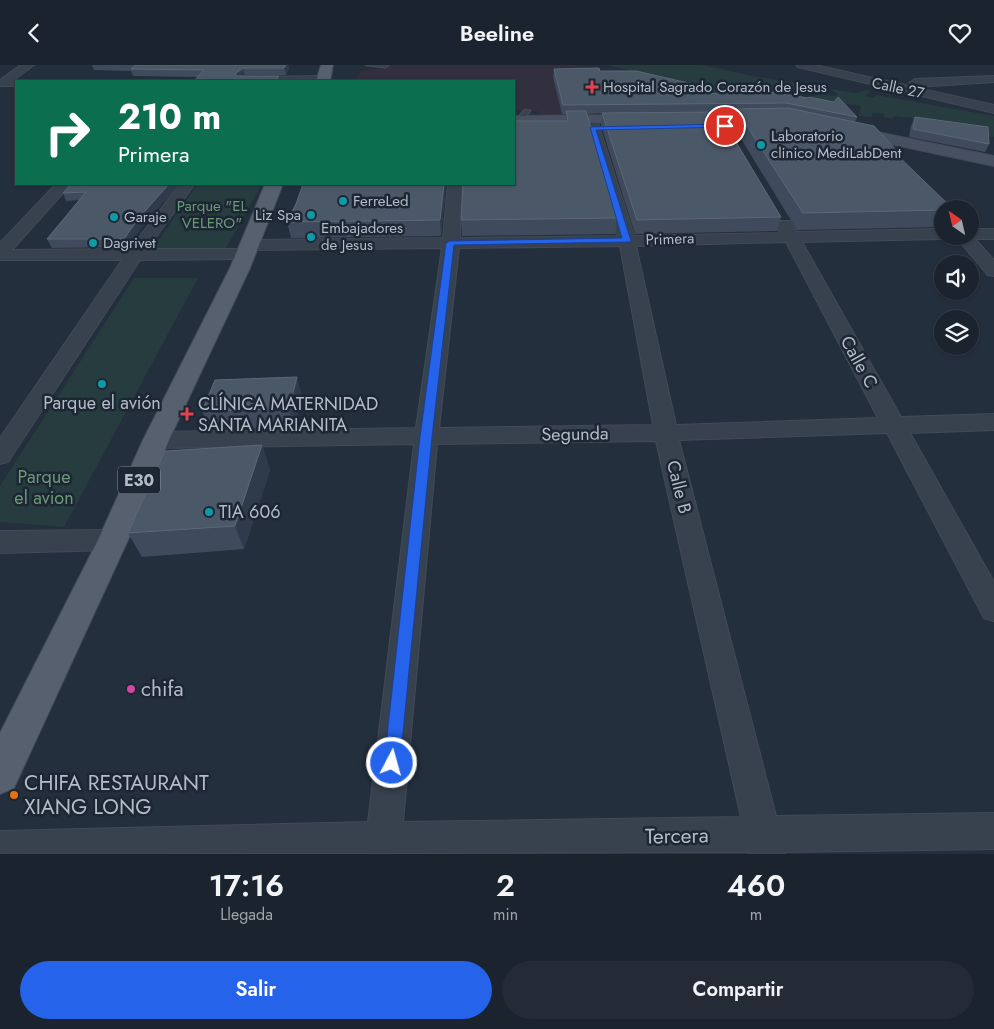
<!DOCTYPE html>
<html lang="es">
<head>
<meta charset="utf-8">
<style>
  :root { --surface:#1b232e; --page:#242b36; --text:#f1f3f6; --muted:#a0a4aa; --line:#39404a; --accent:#2563eb }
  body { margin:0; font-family:Jost,sans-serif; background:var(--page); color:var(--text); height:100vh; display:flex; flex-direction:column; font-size:19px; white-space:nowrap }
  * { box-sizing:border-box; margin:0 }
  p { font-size:16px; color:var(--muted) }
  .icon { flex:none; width:28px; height:28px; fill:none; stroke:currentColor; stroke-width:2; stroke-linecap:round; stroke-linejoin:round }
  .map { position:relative; height:789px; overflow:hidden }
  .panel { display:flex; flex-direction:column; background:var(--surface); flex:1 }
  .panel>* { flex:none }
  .banner { position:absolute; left:15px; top:15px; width:500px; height:105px; border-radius:0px; box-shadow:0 1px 4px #0004,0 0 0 1px var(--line); background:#0b6e4f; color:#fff; overflow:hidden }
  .needle { width:32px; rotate:326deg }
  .tools { position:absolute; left:934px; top:135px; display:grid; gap:10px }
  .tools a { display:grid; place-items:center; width:45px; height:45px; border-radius:50%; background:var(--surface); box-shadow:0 1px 4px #0004,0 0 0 1px var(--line); font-size:25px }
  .pin { position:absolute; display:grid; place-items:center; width:42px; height:42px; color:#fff; margin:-21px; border:2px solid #fff; border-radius:50%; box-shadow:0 1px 5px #0007 }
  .me { position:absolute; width:55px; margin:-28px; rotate:6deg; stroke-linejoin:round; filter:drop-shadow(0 0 4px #0008) }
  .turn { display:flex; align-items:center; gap:18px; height:105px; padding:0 20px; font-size:22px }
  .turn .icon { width:65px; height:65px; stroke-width:2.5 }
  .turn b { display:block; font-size:35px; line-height:42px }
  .eta { display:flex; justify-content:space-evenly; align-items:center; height:85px; text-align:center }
  .eta b { font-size:30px; font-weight:600; line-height:35px }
  .primary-button { display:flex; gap:10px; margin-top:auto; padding:10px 20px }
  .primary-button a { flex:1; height:58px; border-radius:30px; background:var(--accent); color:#fff; font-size:20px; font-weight:600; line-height:58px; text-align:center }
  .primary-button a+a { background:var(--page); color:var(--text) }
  header { display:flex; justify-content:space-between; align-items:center; height:65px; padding:0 20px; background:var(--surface); font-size:22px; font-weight:600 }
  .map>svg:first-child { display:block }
  .medical { fill:#32303f }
  .green { fill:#263c3f }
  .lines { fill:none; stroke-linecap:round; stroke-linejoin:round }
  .lane-casing { stroke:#414a57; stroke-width:3 }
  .street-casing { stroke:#414a57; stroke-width:2 }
  .secondary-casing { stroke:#414a57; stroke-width:2 }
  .primary-casing { stroke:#414a57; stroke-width:2 }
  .lane { fill:#38414e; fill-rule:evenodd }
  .street { fill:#38414e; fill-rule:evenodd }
  .secondary { fill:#465061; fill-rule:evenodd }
  .primary { fill:#56606e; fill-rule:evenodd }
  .wall { fill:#3f4b5c }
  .shaded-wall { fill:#2f3b4b }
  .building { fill:#4b5868; stroke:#5c6777 }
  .route { fill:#2563eb; stroke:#184099 }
  .health-dot { fill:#e0444e; stroke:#1d2633; stroke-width:2 }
  .culture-dot { fill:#0f9aa8; stroke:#1d2633; stroke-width:2 }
  .hotel-dot { fill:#d1479c; stroke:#1d2633; stroke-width:2 }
  .food-dot { fill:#e8710a; stroke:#1d2633; stroke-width:2 }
  .labels { text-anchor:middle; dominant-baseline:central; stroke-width:5; stroke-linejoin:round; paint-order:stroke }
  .far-poi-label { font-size:15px; fill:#b4bcc9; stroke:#1d2633; text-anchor:start }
  .far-street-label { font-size:15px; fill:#b4bcc9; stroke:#1d2633 }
  .far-park-label { font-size:15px; fill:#6b9a76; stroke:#1d2633 }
  .shield { fill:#1d2633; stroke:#878f9c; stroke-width:1 }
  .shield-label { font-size:16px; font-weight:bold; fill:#b4bcc9 }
  .street-label { font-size:18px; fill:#b4bcc9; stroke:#1d2633 }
  .poi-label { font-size:18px; fill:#b4bcc9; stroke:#1d2633; text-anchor:start }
  .park-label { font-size:18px; fill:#6b9a76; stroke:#1d2633 }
  .near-poi-label { font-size:21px; fill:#b4bcc9; stroke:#1d2633; text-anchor:start }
  .near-street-label { font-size:21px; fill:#b4bcc9; stroke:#1d2633 }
</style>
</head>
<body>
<header><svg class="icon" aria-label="back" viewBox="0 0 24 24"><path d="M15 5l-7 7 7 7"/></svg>Beeline<svg class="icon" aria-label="heart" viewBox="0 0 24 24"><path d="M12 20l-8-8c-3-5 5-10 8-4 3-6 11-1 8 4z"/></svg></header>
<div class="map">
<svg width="994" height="789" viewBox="0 0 994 789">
  <rect width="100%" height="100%" fill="#242f3e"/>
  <path class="medical" d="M386,0H576L690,26L783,35L782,49L541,51L538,46H514V16H356L361,6L384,3Z"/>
  <path class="green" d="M607,0H702L752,11L822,22L823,24L801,30L735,24L734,30L692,25L645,9Z
    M830,24L856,28L866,25L871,26L865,31L872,33L877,30L994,51V72L912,56L913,53L893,51V54L883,52L884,49L873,48L871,52L859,51L861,41L808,33L823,28L834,31L838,29Z
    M203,119H262L226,183H153L197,120Z
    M134,213H198L64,462L0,457V421Z"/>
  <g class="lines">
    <g class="lane-casing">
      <path id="lane" d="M366,0H388L385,2Z
        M525,45L530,46L522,55V64L517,65L516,55Z"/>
    </g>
    <g class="street-casing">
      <path id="street" d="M21,0H34L15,14L21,16H16V21H0V15Z
        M796,0H815L994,40V48L798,2Z
        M323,11L327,13L328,16H239L245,12Z
        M994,11V17L915,22L909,18L915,14Z
        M591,51L597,55L634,171L780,168L776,159L778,156H790L797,167L942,164V171H949L942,174L802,177L901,352L994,349V365L910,368L994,517V556L984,553L887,368L679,375L776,751L994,748V784L785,787V789H749V787L0,789V766L368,757L414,379L156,383L148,381L144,375L148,369L156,367L416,363L442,183L250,185L254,189L251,193L245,194L140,195L8,397L0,399V373L122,195H0V178L56,119H71L12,185L130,184L180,119H195L147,184H243L240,180L242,176L248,175L443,173L448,119H462L460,173L617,171L585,55ZM786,177L878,353L676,360L636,181ZM620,181L653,360L439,363L459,183ZM656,376L741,752L403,757L437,379Z
        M970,164H994V174H975L994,195V211L988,210L955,171H970Z
        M113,465L122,468L126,475L122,482L113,485L0,488V466Z"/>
    </g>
    <g class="secondary-casing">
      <path id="secondary" d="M772,49L777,50L779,53L777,56L685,58L680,57L678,54L680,51L685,50Z
        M639,50L644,51L646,54L644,57L514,59V51Z
        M848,61L994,91V101L843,69L840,66L843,63Z"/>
    </g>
    <g class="primary-casing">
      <path id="primary" d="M321,0H333L330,16H316Z
        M265,119H283L250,203L169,375L128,475L14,723L0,729V668L98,475L143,375L230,203Z"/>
    </g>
    <use href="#lane" class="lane"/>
    <use href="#street" class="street"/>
    <use href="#secondary" class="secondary"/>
    <use href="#primary" class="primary"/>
  </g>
  <path class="wall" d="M92,0H289V3L286,10H245L244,11H279L280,16H194L198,12L133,11L131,6L94,5Z
    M554,4L600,6L698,29L765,26L857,52L855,57L898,87L897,90L942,144V163V162L797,165L732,59L735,47L719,48L781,152L777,166L635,169L601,60L602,48L586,49L617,153L615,169L462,171L461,155L565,56L566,49H562L553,12Z
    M915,52L989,79L985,87L909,72L911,61Z
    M71,119H179L141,163L128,182L52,183L47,174L79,135L66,136L63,128Z
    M303,119H446L441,171L291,173L287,157L296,139Z
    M302,331L294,363L210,364L202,346Z
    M262,380L270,405L244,484L142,492L128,468Z"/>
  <path class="shaded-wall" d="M285,0H289V3L286,10L284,3Z
    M243,3L245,10L237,16L235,9Z
    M279,11L280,16H276Z
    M169,119H179L141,163L128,182L124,174L138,154Z
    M444,119H446L441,171L440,155Z
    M297,312L302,331L294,363L289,344Z
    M262,380L270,405L244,484L235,461Z"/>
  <path class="building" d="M136,0H286L284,3H243L235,9L237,11H279L276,16H194L204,5L131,4Z
    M599,3L600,6H636L693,19L698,29L765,26L808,33L809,32L834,37L838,32L857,52L786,38L563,40L554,4Z
    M788,43L874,61L898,87H894L953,144H942V145L803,148L736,44Z
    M566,46H586L617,153L461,155L463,119H514V56H568Z
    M718,47L781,152L637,155L602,48Z
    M915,52L988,62L989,79L913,64Z
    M71,119H169L138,154L124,174H47L86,127L63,128Z
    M303,119H444L440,155L287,157L296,139Z
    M297,312L289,344L202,346L215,315Z
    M262,380L235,461L128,468L165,386Z"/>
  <path class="route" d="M725,59L728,61L727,62L596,65L631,176L629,177L454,180L432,372L400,698L398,704L392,707L386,704L384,698L420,372L446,178L450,176L622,173L590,62Z"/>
  <g class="health-dot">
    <path d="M589.5 14.5h5v5h5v5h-5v5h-5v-5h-5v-5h5z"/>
    <path d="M184.5 341.5h5v5h5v5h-5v5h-5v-5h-5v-5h5z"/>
  </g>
  <g class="culture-dot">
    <circle cx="761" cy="80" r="5"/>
    <circle cx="343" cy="136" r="5"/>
    <circle cx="311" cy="150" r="5"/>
    <circle cx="114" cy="152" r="5"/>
    <circle cx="311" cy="172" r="5"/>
    <circle cx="93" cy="178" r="5"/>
    <circle cx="102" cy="319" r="5"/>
    <circle cx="209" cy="447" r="5"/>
  </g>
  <circle class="hotel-dot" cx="131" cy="624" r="5"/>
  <circle class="food-dot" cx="14" cy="730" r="5"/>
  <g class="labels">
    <g class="far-poi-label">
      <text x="603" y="22">Hospital Sagrado Corazón de Jesus</text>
      <text x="771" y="71">Laboratorio<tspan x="771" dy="17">clinico MediLabDent</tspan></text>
      <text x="353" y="136">FerreLed</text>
      <text x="301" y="150" text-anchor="end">Liz Spa</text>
      <text x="124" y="152">Garaje</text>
      <text x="321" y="163">Embajadores<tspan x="321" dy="17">de Jesus</tspan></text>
      <text x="103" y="178">Dagrivet</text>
    </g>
    <g class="far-street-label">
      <text transform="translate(898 23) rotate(12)">Calle 27</text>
      <text transform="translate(670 174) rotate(-2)">Primera</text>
    </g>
    <g class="far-park-label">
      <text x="212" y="141">Parque "EL<tspan x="212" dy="17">VELERO"</tspan></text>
    </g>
    <rect class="shield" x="118" y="401.5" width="42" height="27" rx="4"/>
    <g class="shield-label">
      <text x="139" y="415">E30</text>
    </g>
    <g class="street-label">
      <text transform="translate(859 297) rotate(61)">Calle C</text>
      <text transform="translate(575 369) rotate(-1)">Segunda</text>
      <text transform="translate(679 422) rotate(76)">Calle B</text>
    </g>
    <g class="poi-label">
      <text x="102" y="338" text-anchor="middle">Parque el avión</text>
      <text x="198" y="339">CLÍNICA MATERNIDAD<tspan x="198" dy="21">SANTA MARIANITA</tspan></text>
      <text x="219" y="447">TIA 606</text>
    </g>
    <g class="park-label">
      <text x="44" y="412">Parque<tspan x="44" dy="21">el avion</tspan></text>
    </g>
    <g class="near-poi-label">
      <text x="141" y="624">chifa</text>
      <text x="24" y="718">CHIFA RESTAURANT<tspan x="24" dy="24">XIANG LONG</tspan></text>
    </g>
    <g class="near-street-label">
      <text transform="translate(677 771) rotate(-1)">Tercera</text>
    </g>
  </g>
</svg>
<div class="tools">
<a><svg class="needle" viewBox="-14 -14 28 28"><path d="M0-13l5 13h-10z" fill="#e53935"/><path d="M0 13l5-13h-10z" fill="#a0a4aa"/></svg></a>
<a><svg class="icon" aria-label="sound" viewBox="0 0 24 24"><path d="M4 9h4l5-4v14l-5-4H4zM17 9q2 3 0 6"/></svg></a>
<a><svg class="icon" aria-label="layers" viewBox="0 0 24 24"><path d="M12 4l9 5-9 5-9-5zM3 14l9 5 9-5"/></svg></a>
</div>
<div class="pin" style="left:725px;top:61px;background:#d93025"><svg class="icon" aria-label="arrive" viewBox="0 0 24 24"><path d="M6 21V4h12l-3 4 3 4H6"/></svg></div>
<svg class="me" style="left:392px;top:698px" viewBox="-20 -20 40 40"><circle r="17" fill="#2563eb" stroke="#fff" stroke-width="3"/><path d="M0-11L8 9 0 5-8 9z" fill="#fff"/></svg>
<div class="banner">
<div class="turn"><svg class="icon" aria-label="right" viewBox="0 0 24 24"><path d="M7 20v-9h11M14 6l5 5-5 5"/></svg><div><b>210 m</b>Primera</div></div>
</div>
</div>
<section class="panel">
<div class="eta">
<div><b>17:16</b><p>Llegada</p></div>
<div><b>2</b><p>min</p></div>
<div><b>460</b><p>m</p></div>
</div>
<div class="primary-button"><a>Salir</a><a>Compartir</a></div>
</section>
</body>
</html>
